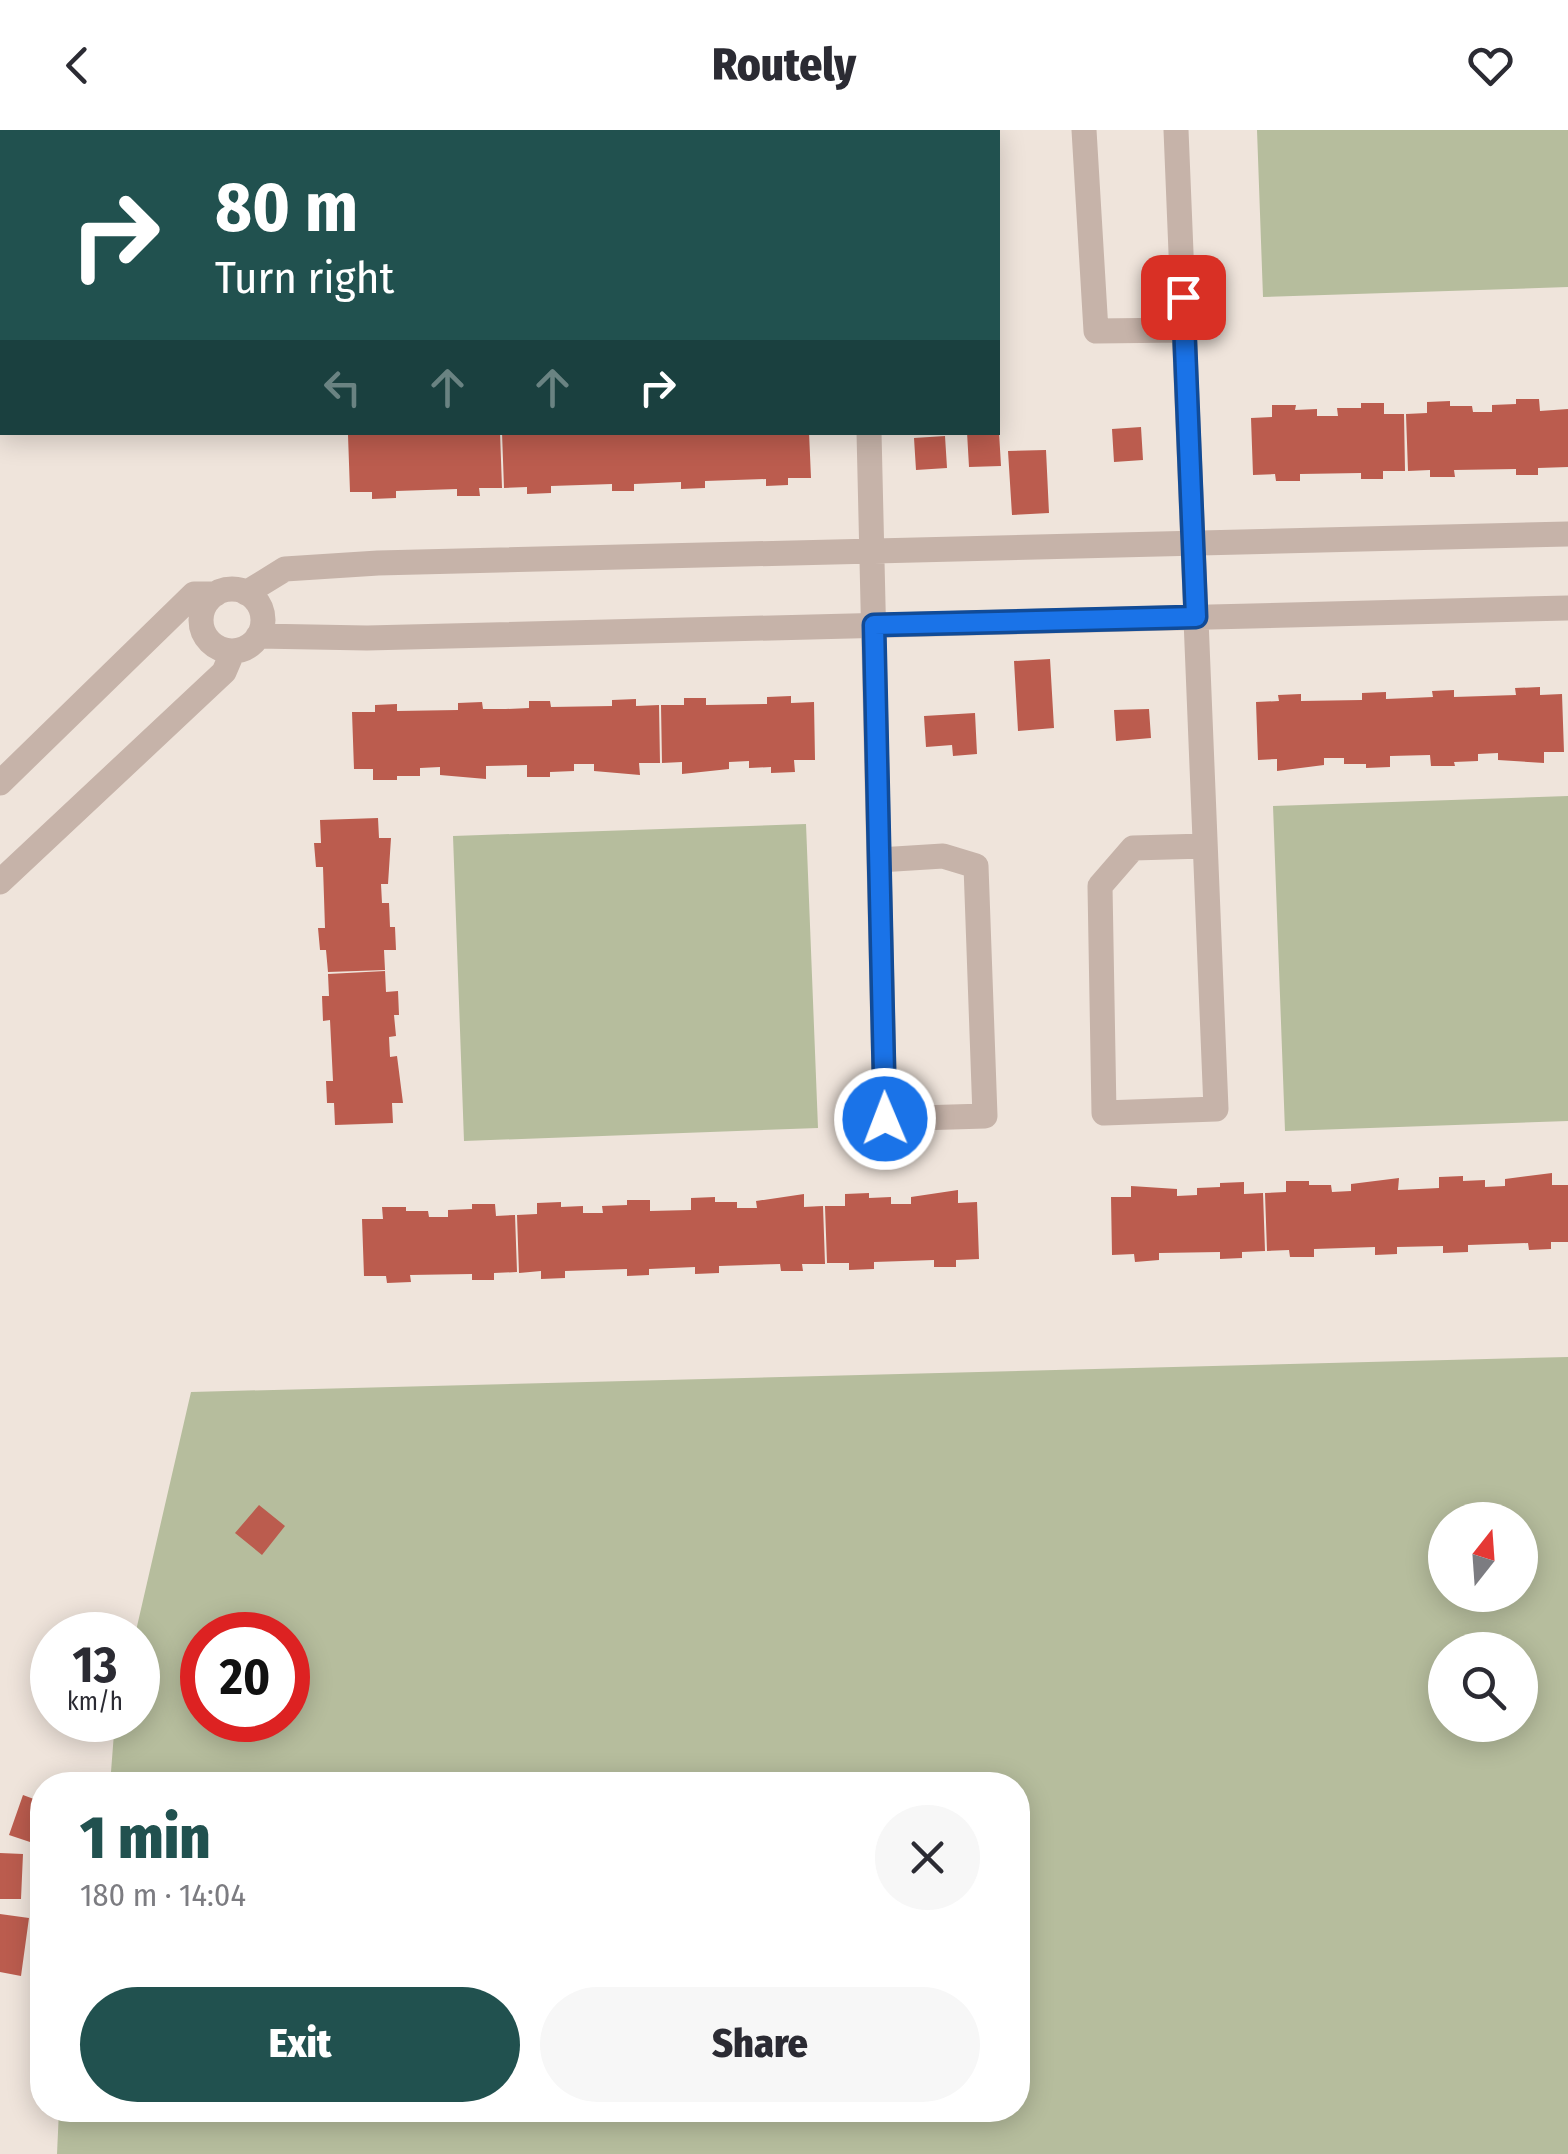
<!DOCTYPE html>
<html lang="en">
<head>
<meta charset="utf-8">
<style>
  :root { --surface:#fff; --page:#f7f7f7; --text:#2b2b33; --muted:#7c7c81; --accent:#21514f }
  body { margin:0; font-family:"Fira Sans Condensed",sans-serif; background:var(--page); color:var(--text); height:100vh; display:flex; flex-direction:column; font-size:38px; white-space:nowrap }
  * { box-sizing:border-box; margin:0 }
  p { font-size:32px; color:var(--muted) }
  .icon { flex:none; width:55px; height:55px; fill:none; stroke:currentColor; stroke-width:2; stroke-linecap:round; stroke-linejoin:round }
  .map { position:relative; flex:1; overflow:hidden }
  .details { position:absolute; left:30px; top:1642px; width:1000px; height:350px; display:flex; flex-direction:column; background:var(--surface); border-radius:40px; box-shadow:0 5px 25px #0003 }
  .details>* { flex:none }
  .guide { position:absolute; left:0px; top:0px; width:1000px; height:305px; box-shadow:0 5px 25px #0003; background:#21514f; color:#fff; overflow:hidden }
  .needle { width:65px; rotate:17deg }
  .fabs { position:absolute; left:1428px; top:1372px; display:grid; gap:20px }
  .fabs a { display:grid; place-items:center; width:110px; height:110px; border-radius:50%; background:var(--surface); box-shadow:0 5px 25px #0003; font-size:50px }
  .speed { position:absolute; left:30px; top:1482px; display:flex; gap:20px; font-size:50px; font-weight:700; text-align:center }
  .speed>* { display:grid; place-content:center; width:130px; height:130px; border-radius:50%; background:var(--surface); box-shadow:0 5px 25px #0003; line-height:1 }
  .speed small { font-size:25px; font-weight:400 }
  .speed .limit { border:15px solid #d22; background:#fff; color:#111 }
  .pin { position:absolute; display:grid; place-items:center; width:85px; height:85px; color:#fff; margin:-42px; border-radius:20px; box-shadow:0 5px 15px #0006 }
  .me { position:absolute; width:110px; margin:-55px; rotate:359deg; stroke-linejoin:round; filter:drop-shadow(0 0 8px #0008) }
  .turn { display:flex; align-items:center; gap:35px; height:210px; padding:0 50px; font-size:45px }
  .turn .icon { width:130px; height:130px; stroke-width:2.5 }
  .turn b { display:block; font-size:70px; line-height:85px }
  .lanes { display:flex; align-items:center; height:95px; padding:0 50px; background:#0003; justify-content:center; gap:50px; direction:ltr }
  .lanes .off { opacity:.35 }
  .round { display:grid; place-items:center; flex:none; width:105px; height:105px; border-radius:52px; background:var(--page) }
  .summary { display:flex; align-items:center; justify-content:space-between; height:170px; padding:0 50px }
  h1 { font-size:60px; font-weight:800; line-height:75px; color:var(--accent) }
  .button { display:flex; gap:20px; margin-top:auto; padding:20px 50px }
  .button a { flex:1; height:115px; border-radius:60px; background:var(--accent); color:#fff; font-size:40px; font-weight:800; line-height:115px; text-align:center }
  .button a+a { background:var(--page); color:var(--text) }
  header { display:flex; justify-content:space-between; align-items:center; height:130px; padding:0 50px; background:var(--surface); font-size:45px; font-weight:800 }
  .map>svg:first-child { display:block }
  .green { fill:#b6bd9d; fill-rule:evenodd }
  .building { fill:#bb5c4e }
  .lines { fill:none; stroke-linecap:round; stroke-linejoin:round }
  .minor { stroke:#c6b3a9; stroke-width:25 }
  .route-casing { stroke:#114b97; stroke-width:25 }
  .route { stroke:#1a73e8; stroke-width:18 }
</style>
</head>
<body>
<header><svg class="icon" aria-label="back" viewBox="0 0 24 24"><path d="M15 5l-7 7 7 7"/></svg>Routely<svg class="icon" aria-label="heart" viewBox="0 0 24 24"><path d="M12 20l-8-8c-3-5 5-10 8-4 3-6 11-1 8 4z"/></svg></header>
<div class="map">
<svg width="1568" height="2024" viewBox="0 0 1568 2024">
  <rect width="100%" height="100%" fill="#efe4db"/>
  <path class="green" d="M1257,0H1568V157L1263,167Z
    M1568,666V991L1285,1001L1273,676Z
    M806,694L818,998L464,1011L453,706Z
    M1568,1227V2024H57L59,1980H1018V1655H110L115,1590H138L135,1505L191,1262ZM1445,1390H1520V1465H1445ZM202,1505H288V1590H202ZM1445,1520H1520V1595H1445Z"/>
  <path class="building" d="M1516,269H1539L1540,281L1568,279V337L1538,338V345H1516V339L1454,340L1455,347H1430V340L1408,341L1406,284L1427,283V272L1450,271V276H1472L1473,282H1492V275L1516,274Z
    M1361,273H1384V284H1404L1405,341H1383V349H1361V343L1300,344V351H1276L1275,344L1253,345L1251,288L1272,287V275H1296L1295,280L1317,279V286H1338L1337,278H1361Z
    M1141,297L1143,330L1114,332L1112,299Z
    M368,302H500L502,358H479L480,366H457V359L396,361V368L372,369V362H350L348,305Z
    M502,302H809L811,348H788V355L766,356V349L705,351V358L681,359V352L634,354V361H612V354L551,356V363L527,364V357L504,358Z
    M967,302H999L1001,336L969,337Z
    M945,306L947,338L916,340L914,308Z
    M1046,320L1049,383L1012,385L1008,321Z
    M1050,529L1054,598L1018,601L1014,531Z
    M1540,557V565L1562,564L1564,622H1544V633L1498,630V623L1478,624V631L1454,632L1455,636H1431L1430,625L1390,626V637L1366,638V634H1344V628H1324V635L1277,641V629L1258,630L1256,572L1279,571L1278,565L1301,564V571L1362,570V563L1386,562V569L1410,568L1433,567L1432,561L1454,560V567L1516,565L1515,558Z
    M791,566V573L814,572L815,630H794L795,642L771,643V637L749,638V631L729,632V639L682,644V632L662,633L661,575H684V568H706V575L767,574V567Z
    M636,569V576L659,575L660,633H639L640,645L594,641V634H574V641L550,642V647H527V635L486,636V649L440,645V637L420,638V646H397V650H373V639H354L352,582H375V575L397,574V581L458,580V573L482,572L483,579H506L529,578V571H550L551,577L612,576V570Z
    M1149,579L1151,608L1116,611L1114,580Z
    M975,583L977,624L953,626L952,615L926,617L924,586Z
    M378,688L379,708H391L388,754H381L382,773H389L390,797H395L396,820H384L385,840L328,842L326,820H320L318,798H325L323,737H316L314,713H321L320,690Z
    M385,841L386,862L398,861L399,885H394L396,906L389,907L390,927L397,926L403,973H392L393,993L335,995L334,973H327L326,951H333L330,890L323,891L322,866H329L328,844Z
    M1552,1043V1055H1568V1112H1551V1119L1529,1120L1528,1113L1468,1115V1122L1443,1123V1116L1397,1117V1124L1375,1125V1117L1314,1119V1127H1290L1289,1120L1267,1121L1265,1063L1286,1062V1051H1309V1055H1331L1332,1062L1351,1061V1054L1399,1048L1398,1060L1419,1059L1439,1058V1047L1463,1046V1051L1485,1050V1057L1505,1056V1049Z
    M1244,1052V1064L1263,1063L1265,1121L1242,1122V1128L1220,1129V1122L1159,1123V1130L1135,1132L1134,1124L1112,1125L1111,1067H1131V1056L1177,1059V1066L1197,1065V1058L1220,1057V1053Z
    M958,1060V1073L977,1072L979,1129L956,1130V1137H934V1130L874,1132V1139L849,1140V1133H827L825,1076H845V1064L869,1063V1068L891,1067V1074H911V1067Z
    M804,1064V1077L823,1076L825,1134H802L803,1141H781L780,1134L719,1136V1143L695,1144V1137L649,1139V1145L627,1146V1139L565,1141V1148L541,1149V1141L519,1143L517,1085L537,1084V1073L561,1072V1077L583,1076V1083H603L602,1076L627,1075V1070H650V1081L691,1080V1068L715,1067V1072H737V1078H757L756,1071Z
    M472,1074H495L496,1086L515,1085L517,1142L494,1143V1150H472V1144L410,1145L411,1152L387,1153L386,1146H364L362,1089H383L382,1077H406V1081H428L429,1087H448V1080L472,1079Z
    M259,1375L285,1396L262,1425L235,1403Z
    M23,1665L42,1672L39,1715L9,1705Z
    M0,1723L23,1724L21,1769H0Z
    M0,1784L29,1788L21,1846L0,1842Z"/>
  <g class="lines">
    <path class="minor" d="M862,0V2
      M956,0V2
      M1084,0L1096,201L1185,200
      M1176,0L1216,979L1104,983L1100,756L1133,718L1205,716
      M869,302L885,989L985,986L976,736L943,726L879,730
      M201 490a31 31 0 1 1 62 0a31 31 0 1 1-62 0Z
      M246,463L285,439L378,433L1568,404
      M258,506L367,508L1568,478
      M0,653L194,464H216
      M0,752L224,542L233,521"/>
  </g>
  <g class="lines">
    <g class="route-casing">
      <path id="route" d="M885,989L874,495L1196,487L1183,167"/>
    </g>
    <use href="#route" class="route"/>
  </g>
</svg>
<div class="fabs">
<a><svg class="needle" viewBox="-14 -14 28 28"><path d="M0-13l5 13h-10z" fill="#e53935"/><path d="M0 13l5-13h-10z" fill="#7c7c81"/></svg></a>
<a><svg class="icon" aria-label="search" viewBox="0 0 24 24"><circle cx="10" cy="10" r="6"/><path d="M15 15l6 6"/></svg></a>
</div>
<div class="speed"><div>13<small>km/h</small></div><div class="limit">20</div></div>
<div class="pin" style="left:1183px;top:167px;background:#d93025"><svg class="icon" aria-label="arrive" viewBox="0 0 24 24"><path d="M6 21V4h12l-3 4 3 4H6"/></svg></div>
<svg class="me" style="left:885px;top:989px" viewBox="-20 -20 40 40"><circle r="17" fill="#1a73e8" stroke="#fff" stroke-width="3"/><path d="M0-11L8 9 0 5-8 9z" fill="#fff"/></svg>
<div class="guide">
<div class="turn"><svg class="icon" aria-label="right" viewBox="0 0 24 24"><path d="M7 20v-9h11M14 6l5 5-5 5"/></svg><div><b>80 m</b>Turn right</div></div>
<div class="lanes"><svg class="icon off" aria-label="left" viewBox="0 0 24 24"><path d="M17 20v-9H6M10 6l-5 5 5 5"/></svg><svg class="icon off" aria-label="ahead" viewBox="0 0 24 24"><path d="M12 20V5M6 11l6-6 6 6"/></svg><svg class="icon off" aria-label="ahead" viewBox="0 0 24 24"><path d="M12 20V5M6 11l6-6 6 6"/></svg><svg class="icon" aria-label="right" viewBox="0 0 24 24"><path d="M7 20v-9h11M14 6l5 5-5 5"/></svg></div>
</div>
<section class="details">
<div class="summary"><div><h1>1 min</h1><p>180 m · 14:04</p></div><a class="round"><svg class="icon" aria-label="close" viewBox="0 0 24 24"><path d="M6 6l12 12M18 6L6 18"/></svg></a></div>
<div class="button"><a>Exit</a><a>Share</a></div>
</section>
</div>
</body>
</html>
